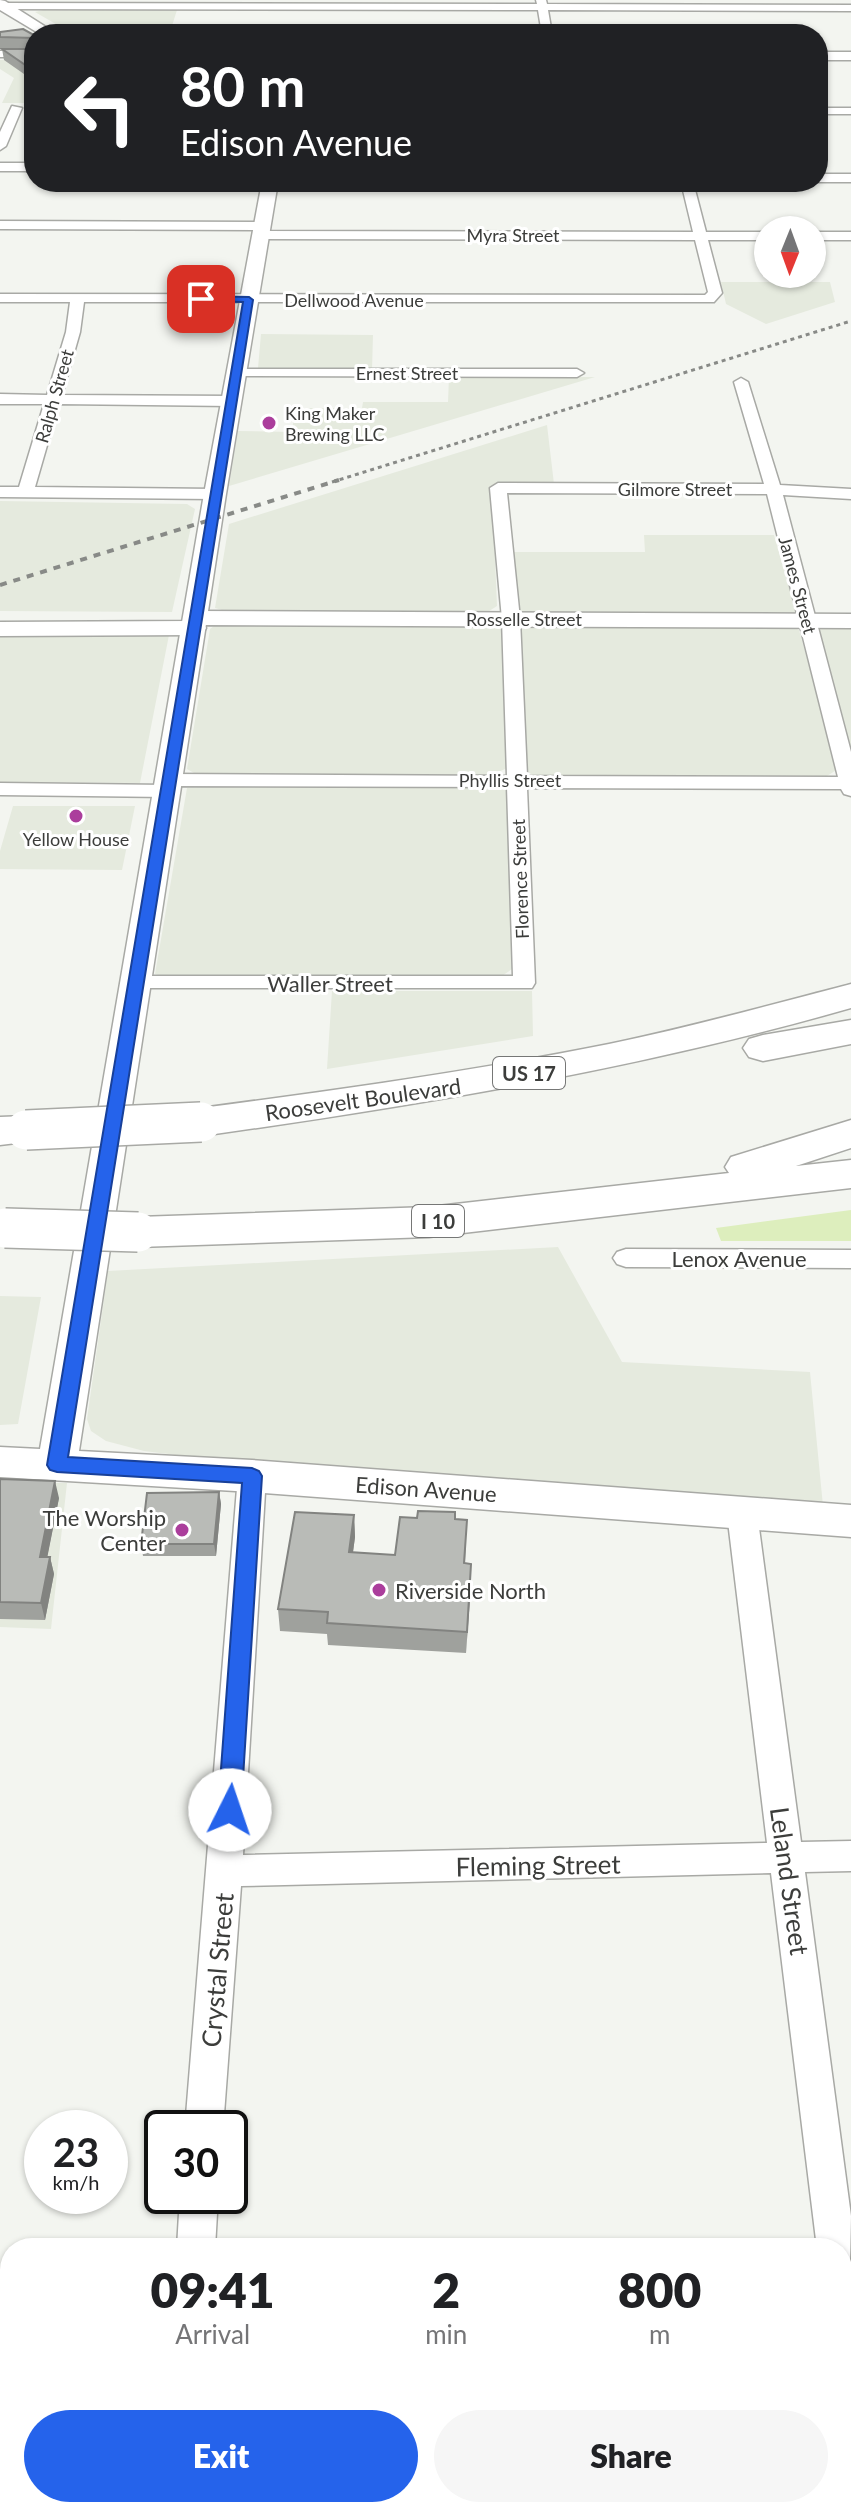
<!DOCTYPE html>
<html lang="en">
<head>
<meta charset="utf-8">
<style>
  :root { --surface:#fff; --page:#f6f6f6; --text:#202124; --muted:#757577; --accent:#2563eb }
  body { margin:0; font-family:Lato,sans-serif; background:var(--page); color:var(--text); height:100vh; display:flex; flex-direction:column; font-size:30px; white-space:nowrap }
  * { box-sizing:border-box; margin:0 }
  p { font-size:26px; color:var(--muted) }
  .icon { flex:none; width:44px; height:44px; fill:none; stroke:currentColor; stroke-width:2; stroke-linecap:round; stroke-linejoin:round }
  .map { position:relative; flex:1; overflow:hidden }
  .drawer { position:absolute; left:0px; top:2238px; width:852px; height:280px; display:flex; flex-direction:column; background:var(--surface); border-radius:32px 32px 0 0; box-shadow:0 2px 6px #0004 }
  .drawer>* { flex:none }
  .guide { position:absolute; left:24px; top:24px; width:804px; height:168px; border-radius:32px; box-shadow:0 2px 6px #0004; background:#202124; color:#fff; overflow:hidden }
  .needle { width:52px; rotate:181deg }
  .controls { position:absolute; left:754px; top:216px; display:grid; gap:16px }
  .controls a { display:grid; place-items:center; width:72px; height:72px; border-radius:50%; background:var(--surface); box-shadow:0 2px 6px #0004; font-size:40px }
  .speed { position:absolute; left:24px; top:2110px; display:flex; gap:16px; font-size:40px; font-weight:700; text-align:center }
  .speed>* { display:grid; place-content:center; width:104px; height:104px; border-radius:50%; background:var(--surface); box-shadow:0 2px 6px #0004; line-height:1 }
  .speed small { font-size:20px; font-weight:400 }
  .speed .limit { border:4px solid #111; border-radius:12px; background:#fff; color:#111 }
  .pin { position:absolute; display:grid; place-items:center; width:68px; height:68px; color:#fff; margin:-34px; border-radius:16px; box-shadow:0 4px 12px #0006 }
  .me { position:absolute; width:88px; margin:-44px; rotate:4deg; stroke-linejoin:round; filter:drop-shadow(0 0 6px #0008) }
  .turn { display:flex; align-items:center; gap:28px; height:168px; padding:0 24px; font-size:36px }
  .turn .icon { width:104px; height:104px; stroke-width:2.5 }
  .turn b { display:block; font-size:56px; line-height:68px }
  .eta { display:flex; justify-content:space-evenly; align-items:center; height:136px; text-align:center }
  .eta b { font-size:48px; font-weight:800; line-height:56px }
  .cta { display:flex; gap:16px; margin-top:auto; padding:16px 24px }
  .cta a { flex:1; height:92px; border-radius:48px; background:var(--accent); color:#fff; font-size:32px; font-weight:800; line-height:92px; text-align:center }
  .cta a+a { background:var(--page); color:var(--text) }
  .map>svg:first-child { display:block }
  .built { fill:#e5eade }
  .green { fill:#ddeebd }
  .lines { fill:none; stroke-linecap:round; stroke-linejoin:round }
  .minor-casing { stroke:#a8a9a5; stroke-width:3 }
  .tertiary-casing { stroke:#a8a9a5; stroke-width:3 }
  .secondary-casing { stroke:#a8a9a5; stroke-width:3 }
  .motorway-casing { stroke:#a8a9a5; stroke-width:3 }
  .minor { fill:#fff; fill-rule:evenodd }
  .tertiary { fill:#fff; fill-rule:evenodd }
  .secondary { fill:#fff; fill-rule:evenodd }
  .motorway { fill:#fff; fill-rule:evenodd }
  .rail-far1 { stroke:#888a87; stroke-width:3; stroke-dasharray:4 4; stroke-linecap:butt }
  .rail { stroke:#888a87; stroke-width:4; stroke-dasharray:7 7; stroke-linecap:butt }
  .motorway-bridge-casing { stroke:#a8a9a5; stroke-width:42; stroke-linecap:butt }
  .motorway-bridge { stroke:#fff; stroke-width:39 }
  .wall { fill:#9fa19d }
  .shaded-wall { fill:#828380 }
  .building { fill:#b9bbb7; stroke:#828380; stroke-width:2 }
  .route { fill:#2563eb; stroke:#184099; stroke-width:2 }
  .poi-dot { fill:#ab3e9c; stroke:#fff; stroke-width:3 }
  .labels { text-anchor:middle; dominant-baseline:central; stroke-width:6; stroke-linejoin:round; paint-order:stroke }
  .far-street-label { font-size:18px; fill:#3c3d3b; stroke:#fff }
  .far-poi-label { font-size:18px; fill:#3c3d3b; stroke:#fff; text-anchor:start }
  .shield { fill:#fff; stroke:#767776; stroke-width:2 }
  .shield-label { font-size:20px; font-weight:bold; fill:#3c3d3b }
  .street-label { font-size:22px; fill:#3c3d3b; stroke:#fff }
  .poi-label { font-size:22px; fill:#3c3d3b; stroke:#fff; text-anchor:end }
  .near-street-label { font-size:26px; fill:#3c3d3b; stroke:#fff }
</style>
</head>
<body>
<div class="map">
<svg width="851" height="2518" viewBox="0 0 851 2518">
  <rect width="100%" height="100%" fill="#f3f5f0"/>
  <path class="built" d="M43,10H177L171,29H145L152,34H73L35,12Z
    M0,60H34V103H2L14,78L0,69Z
    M721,282H830L835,302L766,324L726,304Z
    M261,334L373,335L372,370L258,368Z
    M449,377H595L229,486L238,431L292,432L295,408H362L363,402H448Z
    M547,425L554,484L492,485L497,606L486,613L229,612L215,608L229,524Z
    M0,501L187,504L195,509L172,612L0,611Z
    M644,535H774L796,612L786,615H525L520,612L513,552H645Z
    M218,623L493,626L503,630L507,768L490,776L194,773L187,769L210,629Z
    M526,624L787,625L799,630L838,769L827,776L533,775L526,771L520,628Z
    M820,625L851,626V756L815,629Z
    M169,635L140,783L0,782V637Z
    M248,785L500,786L508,791L515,967L499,978L166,977L155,974L187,788Z
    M13,806H135L122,870L0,869V851Z
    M332,991H532L533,1036L327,1069Z
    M558,1247L622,1362L810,1372L823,1506L218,1460L144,1451L106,1441L91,1431L87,1419L108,1271Z
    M0,1296L41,1297L18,1424L0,1425Z
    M0,1483H67L51,1629L0,1627Z"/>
  <path class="green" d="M851,1210V1241H721L716,1228Z"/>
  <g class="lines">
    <g class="minor-casing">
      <path id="minor" d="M536,0H546L547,4L851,5V11L548,10L552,34H542L538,10L0,9V3L537,4Z
        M0,51H34V57H0Z
        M12,106L22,108L6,146L0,150V132Z
        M818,108H851V114H818Z
        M0,163H34V171H0Z
        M818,174H851V182H818Z
        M681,182H693L706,232H768V240H708L722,293L714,302H84L80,332L62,395L232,396L240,401L232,406L59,404L35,487L215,489L223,494L215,499L0,497V487H19L44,404H0V394L47,395L66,332L70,302H0V294L705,295L708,292L695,240L259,239L253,235L259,231L693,232Z
        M0,221L261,222L267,226L261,230L0,229Z
        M812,232H851V240H812Z
        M237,369H577L584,373L577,377L232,376V370Z
        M741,378L748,382L780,485L851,489V499L783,495L851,752V796L844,794L841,789L527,788L535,983L532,988H127L124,983L127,978L135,976H513L507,787L172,786L178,791L168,797L0,795V783L166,785L160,780L170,774L507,776L502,619L490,488L498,483L764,484L734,382ZM507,493L767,494L838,777L527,776L520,619Z
        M626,1249L851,1250V1268L626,1267L617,1264L613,1258L617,1252Z
        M252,1465L262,1468L266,1476L243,1855L767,1843L727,1513L732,1505L742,1501L752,1505L757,1513L801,1842L851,1841V1871L805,1872L851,2216L850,2262L842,2265V2248H817L771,1873L241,1886L223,2128H185L238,1476L242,1468Z
        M180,2196H218L215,2248H177Z
        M842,2274L851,2278V2382L842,2378Z
        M159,2508H201L200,2518H158Z"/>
    </g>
    <g class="tertiary-casing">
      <path id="tertiary" d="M818,52H851V60H818Z
        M197,611L851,614V628L204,625L206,628L203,633L195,635L0,636V622L188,621L186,618L189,613Z"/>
    </g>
    <g class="secondary-casing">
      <path id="secondary" d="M0,0L5,1L57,34H40L0,10Z
        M262,182H278L226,494L79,1451L252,1460L851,1505V1537L252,1492L0,1477V1447L40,1449L204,494Z"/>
    </g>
    <g class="motorway-casing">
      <path id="motorway" d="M851,984V1008C638,1069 420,1105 201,1136L186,1132L180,1122L186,1112L201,1108C337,1090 474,1071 609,1044C691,1027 770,1005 851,984Z
        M851,1020V1044L763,1061L749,1057L743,1048L749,1039L763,1035Z
        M26,1116L41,1120L47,1130L41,1140L0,1145V1117Z
        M851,1120V1148L796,1166L851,1160V1188L429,1237L138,1247L123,1243L116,1232L123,1221L138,1217L429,1207L729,1173L725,1167L731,1157Z"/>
    </g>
    <use href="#minor" class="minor"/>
    <use href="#tertiary" class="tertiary"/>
    <use href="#secondary" class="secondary"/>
    <use href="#motorway" class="motorway"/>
    <path class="rail-far1" d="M332,482L851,321"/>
    <path class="rail" d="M0,585L339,480"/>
    <g class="motorway-bridge-casing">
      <path id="motorway-bridge" d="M26,1130L201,1122
        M5,1228L138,1232"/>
    </g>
    <use href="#motorway-bridge" class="motorway-bridge"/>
  </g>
  <path class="wall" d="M0,32L34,35V81L4,60L2,49H33L0,48Z
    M0,1479L59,1498L47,1557H50L54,1574L45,1620L0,1619Z
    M219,1492L221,1504L216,1556H143L141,1544Z
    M354,1515L355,1537L353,1552L395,1555L417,1518L455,1519L466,1542L465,1564H471L466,1653L328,1645L327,1634L280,1631L278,1609Z"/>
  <path class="shaded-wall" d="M55,1481L59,1498L44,1574L40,1557Z
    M219,1492L221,1504L216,1556L214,1544Z
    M354,1515L355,1537L350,1574L349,1552Z
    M50,1557L54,1574L45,1620L41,1603Z
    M471,1564V1586L466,1653L467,1632Z"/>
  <path class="building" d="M23,29L34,35V38L0,37V32Z
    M34,42V71L2,49H33Z
    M0,1479L55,1481L40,1557H50L41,1603L0,1602Z
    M219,1492L214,1544H141L147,1493Z
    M418,1511L455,1512V1519L467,1520L464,1563L471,1564L467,1632L327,1623L328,1612L278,1609L295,1512L354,1515L349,1552L395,1555L400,1517L417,1518Z"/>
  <path class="route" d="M201,296L249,297L253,300L68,1457L252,1468L259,1471L262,1476L241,1810L238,1817L230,1820L221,1817L218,1810L242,1483L57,1472L50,1470L47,1465L243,302L198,301Z"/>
  <g class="poi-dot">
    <circle cx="269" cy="423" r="8"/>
    <circle cx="76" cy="816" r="8"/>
    <circle cx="182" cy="1530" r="8"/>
    <circle cx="379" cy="1590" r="8"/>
  </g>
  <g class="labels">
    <g class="far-street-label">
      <text x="513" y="235">Myra Street</text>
      <text x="354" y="300">Dellwood Avenue</text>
      <text x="407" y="373">Ernest Street</text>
      <text transform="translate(54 396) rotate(-74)">Ralph Street</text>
      <text x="675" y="489">Gilmore Street</text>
      <text transform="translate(798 585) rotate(75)">James Street</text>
      <text x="524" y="619">Rosselle Street</text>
      <text x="510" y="780">Phyllis Street</text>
      <text transform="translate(520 879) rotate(-92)">Florence Street</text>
    </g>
    <g class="far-poi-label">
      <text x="285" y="413">King Maker<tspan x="285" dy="21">Brewing LLC</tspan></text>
      <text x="76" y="839" text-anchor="middle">Yellow House</text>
    </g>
    <g class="shield">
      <rect x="493" y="1057" width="72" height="32" rx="6"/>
      <rect x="412" y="1205" width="52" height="32" rx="6"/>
    </g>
    <g class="shield-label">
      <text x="529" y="1073">US 17</text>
      <text x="438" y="1221">I 10</text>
    </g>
    <g class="street-label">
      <text x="330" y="983">Waller Street</text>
      <text transform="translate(363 1099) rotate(-8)">Roosevelt Boulevard</text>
      <text x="739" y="1258">Lenox Avenue</text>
      <text transform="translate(426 1489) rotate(4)">Edison Avenue</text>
    </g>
    <g class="poi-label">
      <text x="166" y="1517">The Worship<tspan x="166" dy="25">Center</tspan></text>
      <text x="395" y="1590" text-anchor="start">Riverside North</text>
    </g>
    <g class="near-street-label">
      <text transform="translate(538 1865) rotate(-1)">Fleming Street</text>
      <text transform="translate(790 1881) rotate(82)">Leland Street</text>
      <text transform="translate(217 1970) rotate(-85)">Crystal Street</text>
    </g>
  </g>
</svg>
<div class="controls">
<a><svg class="needle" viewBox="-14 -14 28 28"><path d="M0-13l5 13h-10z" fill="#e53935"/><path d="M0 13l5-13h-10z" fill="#757577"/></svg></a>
</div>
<div class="speed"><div>23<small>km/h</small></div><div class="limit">30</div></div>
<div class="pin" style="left:201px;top:299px;background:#d93025"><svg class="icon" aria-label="arrive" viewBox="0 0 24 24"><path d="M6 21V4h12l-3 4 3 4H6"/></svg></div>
<svg class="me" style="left:230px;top:1810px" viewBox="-20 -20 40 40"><circle r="19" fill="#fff"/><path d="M0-13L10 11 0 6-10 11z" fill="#2563eb"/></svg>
<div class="guide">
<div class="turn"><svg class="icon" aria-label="left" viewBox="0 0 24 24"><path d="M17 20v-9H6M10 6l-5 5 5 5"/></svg><div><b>80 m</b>Edison Avenue</div></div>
</div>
<section class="drawer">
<div class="eta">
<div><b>09:41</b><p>Arrival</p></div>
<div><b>2</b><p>min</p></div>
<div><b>800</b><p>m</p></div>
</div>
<div class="cta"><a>Exit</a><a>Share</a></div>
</section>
</div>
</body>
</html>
